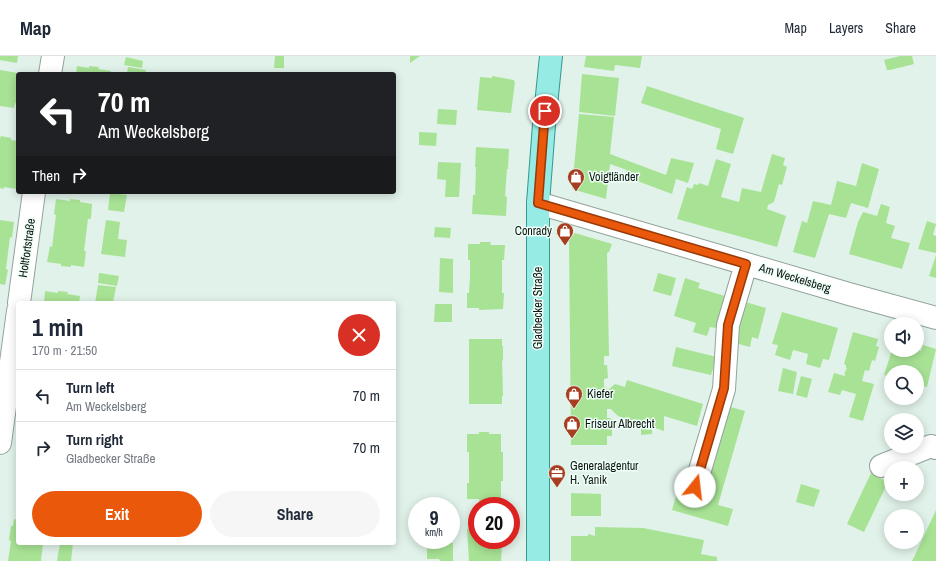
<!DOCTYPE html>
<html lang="en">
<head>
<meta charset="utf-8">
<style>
  :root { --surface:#fff; --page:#f6f6f7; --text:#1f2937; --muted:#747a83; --line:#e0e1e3; --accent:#ea580c }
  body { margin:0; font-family:"Archivo Narrow",sans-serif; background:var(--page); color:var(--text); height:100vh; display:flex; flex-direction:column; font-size:15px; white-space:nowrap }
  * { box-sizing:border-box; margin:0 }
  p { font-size:13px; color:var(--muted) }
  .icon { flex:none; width:22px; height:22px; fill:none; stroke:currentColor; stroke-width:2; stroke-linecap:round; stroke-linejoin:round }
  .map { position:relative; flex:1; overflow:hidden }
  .side { position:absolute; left:16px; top:245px; width:380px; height:244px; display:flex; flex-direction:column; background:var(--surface); border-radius:4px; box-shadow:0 2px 10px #0003 }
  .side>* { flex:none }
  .guide { position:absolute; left:16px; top:16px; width:380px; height:122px; border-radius:4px; box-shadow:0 2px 10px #0003; background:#202124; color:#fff; overflow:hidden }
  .fabs { position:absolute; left:884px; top:261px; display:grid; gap:8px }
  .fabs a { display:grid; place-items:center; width:40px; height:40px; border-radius:50%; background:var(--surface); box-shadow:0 2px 10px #0003; font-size:20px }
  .speed { position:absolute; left:408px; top:441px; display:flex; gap:8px; font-size:20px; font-weight:700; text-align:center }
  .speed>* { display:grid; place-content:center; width:52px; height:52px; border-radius:50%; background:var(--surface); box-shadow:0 2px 10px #0003; line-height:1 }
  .speed small { font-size:10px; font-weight:400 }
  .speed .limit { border:6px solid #d22; background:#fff; color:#111 }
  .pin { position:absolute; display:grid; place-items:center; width:34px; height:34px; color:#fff; margin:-17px; border:2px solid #fff; border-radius:50%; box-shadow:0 1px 4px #0007 }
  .me { position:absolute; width:44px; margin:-22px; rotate:16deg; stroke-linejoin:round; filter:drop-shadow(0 0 3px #0008) }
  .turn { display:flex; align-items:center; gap:14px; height:84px; padding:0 16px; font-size:18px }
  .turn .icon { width:52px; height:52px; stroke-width:2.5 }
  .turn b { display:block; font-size:28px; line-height:34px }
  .then { display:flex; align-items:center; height:38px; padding:0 16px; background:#0003; gap:8px; font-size:15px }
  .round { display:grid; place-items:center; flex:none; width:42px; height:42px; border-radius:21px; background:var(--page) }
  .headline { display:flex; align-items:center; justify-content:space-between; height:68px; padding:0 16px }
  h1 { font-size:24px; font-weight:800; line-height:30px }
  .primary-button { display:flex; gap:8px; margin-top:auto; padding:8px 16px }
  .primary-button a { flex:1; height:46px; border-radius:24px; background:var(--accent); color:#fff; font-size:16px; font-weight:800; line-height:46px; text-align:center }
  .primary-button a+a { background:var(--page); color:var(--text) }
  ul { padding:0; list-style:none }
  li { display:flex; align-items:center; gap:12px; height:52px; padding:0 16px; border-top:1px solid var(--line) }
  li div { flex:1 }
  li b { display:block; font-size:15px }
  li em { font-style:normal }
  header { display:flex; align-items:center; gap:24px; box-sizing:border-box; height:56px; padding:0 20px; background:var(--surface); border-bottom:1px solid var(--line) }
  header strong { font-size:19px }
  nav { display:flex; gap:22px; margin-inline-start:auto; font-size:14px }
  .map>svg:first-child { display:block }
  .building { fill:#a8e395 }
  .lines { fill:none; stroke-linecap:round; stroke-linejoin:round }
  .minor-casing { stroke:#93a39b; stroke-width:24 }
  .major-casing { stroke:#399790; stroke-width:24 }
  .minor { stroke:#fff; stroke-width:22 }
  .major { stroke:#96ebe5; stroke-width:22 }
  .route-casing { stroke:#983908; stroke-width:10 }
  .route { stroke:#ea580c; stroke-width:7 }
  .labels { text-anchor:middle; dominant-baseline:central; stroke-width:3; stroke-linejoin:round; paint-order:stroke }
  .poi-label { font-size:12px; fill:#0f1512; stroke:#edfff6; text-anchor:start }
  .street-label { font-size:12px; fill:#0f1512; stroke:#edfff6 }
</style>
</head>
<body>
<header>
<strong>Map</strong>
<nav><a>Map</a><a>Layers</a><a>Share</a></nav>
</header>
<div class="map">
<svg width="936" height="505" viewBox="0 0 936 505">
  <rect width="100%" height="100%" fill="#e0f2e9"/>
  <path class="building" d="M0,0H18L17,7L0,4Z
    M275,0H284V12H274Z
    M410,0H420L410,7Z
    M586,0H642L640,12L615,9L614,15L584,11Z
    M900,0H912L914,8L890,14H887L884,4Z
    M126,1L143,5L142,12L124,9Z
    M77,10L89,12V10L99,11L98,13L111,15L110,18H76Z
    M128,11L146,14L145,18H127Z
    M0,14L18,17V48L15,47L14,52L0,50Z
    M582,18L619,22L615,60L579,56Z
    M492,20L514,24V26H515L511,57L477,54L480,21L492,22Z
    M647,30L744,62L733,98L716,93L721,73L641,47Z
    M438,53L457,54L456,69L437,68Z
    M579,58L614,61L610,98L666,119L671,102L694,107L688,127L676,123L672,138L624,120L627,114L610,108L606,143L572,133Z
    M419,76L437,77L436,90L419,89Z
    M1,80L11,82V84L18,85L17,133L4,131V133L0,132V82Z
    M476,91L509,93L508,113H507L505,140L507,141L506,160L472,158L473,139H475L476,111H475Z
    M772,98L785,102L783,109L787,111L782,129L779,128L774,146L768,149L767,153L786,160L777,191L677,163L687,131L692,133L694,128L698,129L699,127L708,130L716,103L731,108L721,141L739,146L742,132L761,136Z
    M438,106L461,107L459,141H445L446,124L437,123Z
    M862,107L879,113L868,152L851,147L846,162L829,158L815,202L793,196L802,165L807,167L813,145L831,149L837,125L856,130Z
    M110,137L127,139L124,156L108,154Z
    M56,143L70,145V143L80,144V146L92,148L91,162L90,163H88L84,195H86L84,211L71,209V211L61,210V208L47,206L50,190L52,191L56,159L54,158Z
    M881,148L890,151L886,167L895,170L891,182L910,187L902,213L849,198L858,166L863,156L877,160Z
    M0,164L14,166L12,182L10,181L6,213L8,214L5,229L0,228Z
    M106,164L120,166L118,183L127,184L125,201L101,198Z
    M927,165L936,168L933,179L936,180V197L918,193Z
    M435,171L451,172L450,182L434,181Z
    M575,177L612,188L609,196L607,197L609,300H604V309H607L608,322L604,323V330L608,334L615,328L625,331L627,324L703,348L697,370L664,360V375L652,371V378L641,379V368L618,360L611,353H607V362H610L612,364V380H607V389H571L569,183Z
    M480,186H491L490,189H505L504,204H502V237H504L503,253L479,254V252H467V237H469L470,220V204H468V188H480Z
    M936,199V222L929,220Z
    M440,202L453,203V237L439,236Z
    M99,217L119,220L117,230L98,227Z
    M658,217L676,222L671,240L653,235Z
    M685,222L700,227L698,232L725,240L716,272L710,271L707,280L693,276L696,267L674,260Z
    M98,229L116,231L113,247H95Z
    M45,235L58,237V235L68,236L67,238L80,240L79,247H44Z
    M742,245L766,252L758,283L752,281L750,291L735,287Z
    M435,248H452V266H434Z
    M782,256L838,272L829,304L823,303L820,312L806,308L808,298L801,296L793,294L790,304L775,299L778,289L772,288Z
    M853,276L878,283L876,290L879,291L875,305L872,304L869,315L865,314L862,325L874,328L863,365L849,361L856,338L842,334L840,339L828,336L834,317L845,320V318H844L847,312H846V309L844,308Z
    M469,283H502V290H503V305L502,304L503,340H502V348H469Z
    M923,289L936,293L927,331L917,328V316H891V332L888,331L890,321L884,319L892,294H915L921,295Z
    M676,291L717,301L711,319L672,310Z
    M783,312L797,316L793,338L778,335Z
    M801,320L812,323L807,342L796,339Z
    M727,350L745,355L718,449L733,453L728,470L672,454L677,437L700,443Z
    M479,376H489V378H501V396H503V425H501V443H489V445H479V443H467V427H469V396H467V378H479Z
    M871,417L888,426L864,476L847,468Z
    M801,428L820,434L814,451L796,446Z
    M571,437L601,438V460H571Z
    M936,454V505H912L915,499Z
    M14,463L18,464V487H43L41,505H8L11,485L9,484L11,470H13Z
    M595,471L643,472L704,484L701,498L717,501V505H571V480H588V478L595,480Z
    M467,473H477V484H503V488H502L501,505H469Z
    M60,487H73L71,505H57Z
    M427,487H453V505H440L439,503H427Z"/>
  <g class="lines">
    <g class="minor-casing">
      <path id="minor" d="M50,18L53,0
        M538,147L849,238L936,262
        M19,247L34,136
        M0,387L18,255
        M881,410L931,390L936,392
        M695,431L724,333L728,269L746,208"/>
    </g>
    <g class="major-casing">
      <path id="major" d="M538,505V147L544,69L551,0"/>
    </g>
    <use href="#minor" class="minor"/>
    <use href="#major" class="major"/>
  </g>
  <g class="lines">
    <g class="route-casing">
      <path id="route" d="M545,55L538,147L746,208L728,269L724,332L695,431"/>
    </g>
    <use href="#route" class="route"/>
  </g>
  <defs>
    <g id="shop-pin" transform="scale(0.9)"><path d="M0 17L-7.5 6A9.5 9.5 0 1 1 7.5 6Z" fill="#a63e22" stroke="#edfff6"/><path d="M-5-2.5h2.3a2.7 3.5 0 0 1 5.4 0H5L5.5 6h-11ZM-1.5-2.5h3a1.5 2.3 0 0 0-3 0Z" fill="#fff"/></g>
    <g id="office-pin" transform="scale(0.9)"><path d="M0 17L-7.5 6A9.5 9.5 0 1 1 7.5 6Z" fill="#a63e22" stroke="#edfff6"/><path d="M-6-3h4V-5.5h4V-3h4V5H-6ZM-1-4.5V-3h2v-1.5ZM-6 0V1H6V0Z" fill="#fff"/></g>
  </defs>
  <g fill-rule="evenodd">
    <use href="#shop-pin" x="576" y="121"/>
    <use href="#shop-pin" x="565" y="175"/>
    <use href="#shop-pin" x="574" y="338"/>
    <use href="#shop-pin" x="572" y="368"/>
    <use href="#office-pin" x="557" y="417"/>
  </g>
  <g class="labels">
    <g class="poi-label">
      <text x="589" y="121">Voigtländer</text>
      <text x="552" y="175" text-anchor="end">Conrady</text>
      <text x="587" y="338">Kiefer</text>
      <text x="585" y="368">Friseur Albrecht</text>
      <text x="570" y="410">Generalagentur<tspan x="570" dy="14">H. Yanik</tspan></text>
    </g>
    <g class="street-label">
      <text transform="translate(27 192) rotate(-82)">Holtfortstraße</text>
      <text transform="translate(795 222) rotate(17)">Am Weckelsberg</text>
      <text transform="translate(538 252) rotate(-90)">Gladbecker Straße</text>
    </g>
  </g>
</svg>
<div class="fabs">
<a><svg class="icon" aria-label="sound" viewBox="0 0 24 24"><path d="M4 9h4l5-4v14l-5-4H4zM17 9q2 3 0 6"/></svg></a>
<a><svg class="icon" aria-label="search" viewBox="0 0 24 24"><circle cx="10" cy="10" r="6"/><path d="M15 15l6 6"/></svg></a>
<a><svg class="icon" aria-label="layers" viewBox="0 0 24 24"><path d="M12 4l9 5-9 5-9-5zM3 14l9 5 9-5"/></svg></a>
<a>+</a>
<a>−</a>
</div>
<div class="speed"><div>9<small>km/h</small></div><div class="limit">20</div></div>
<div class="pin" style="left:545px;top:55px;background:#d93025"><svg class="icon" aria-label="arrive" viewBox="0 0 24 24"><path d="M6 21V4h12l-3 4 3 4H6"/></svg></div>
<svg class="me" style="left:695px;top:431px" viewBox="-20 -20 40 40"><circle r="19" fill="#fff"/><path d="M0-13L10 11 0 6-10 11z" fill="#ea580c"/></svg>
<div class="guide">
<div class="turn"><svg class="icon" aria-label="left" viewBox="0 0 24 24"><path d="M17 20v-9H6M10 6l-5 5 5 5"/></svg><div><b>70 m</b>Am Weckelsberg</div></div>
<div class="then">Then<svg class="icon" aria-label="right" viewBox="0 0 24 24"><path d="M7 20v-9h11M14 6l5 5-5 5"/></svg></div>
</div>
<section class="side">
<div class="headline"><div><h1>1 min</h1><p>170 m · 21:50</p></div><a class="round" style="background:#d93025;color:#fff"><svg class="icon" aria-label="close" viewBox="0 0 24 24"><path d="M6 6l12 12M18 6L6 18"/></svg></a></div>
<ul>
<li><svg class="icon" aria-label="left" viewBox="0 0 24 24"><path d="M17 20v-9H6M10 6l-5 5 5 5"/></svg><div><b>Turn left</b><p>Am Weckelsberg</p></div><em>70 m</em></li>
<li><svg class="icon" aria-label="right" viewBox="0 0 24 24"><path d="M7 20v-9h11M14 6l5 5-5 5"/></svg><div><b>Turn right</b><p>Gladbecker Straße</p></div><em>70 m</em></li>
</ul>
<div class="primary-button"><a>Exit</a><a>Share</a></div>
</section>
</div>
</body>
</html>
